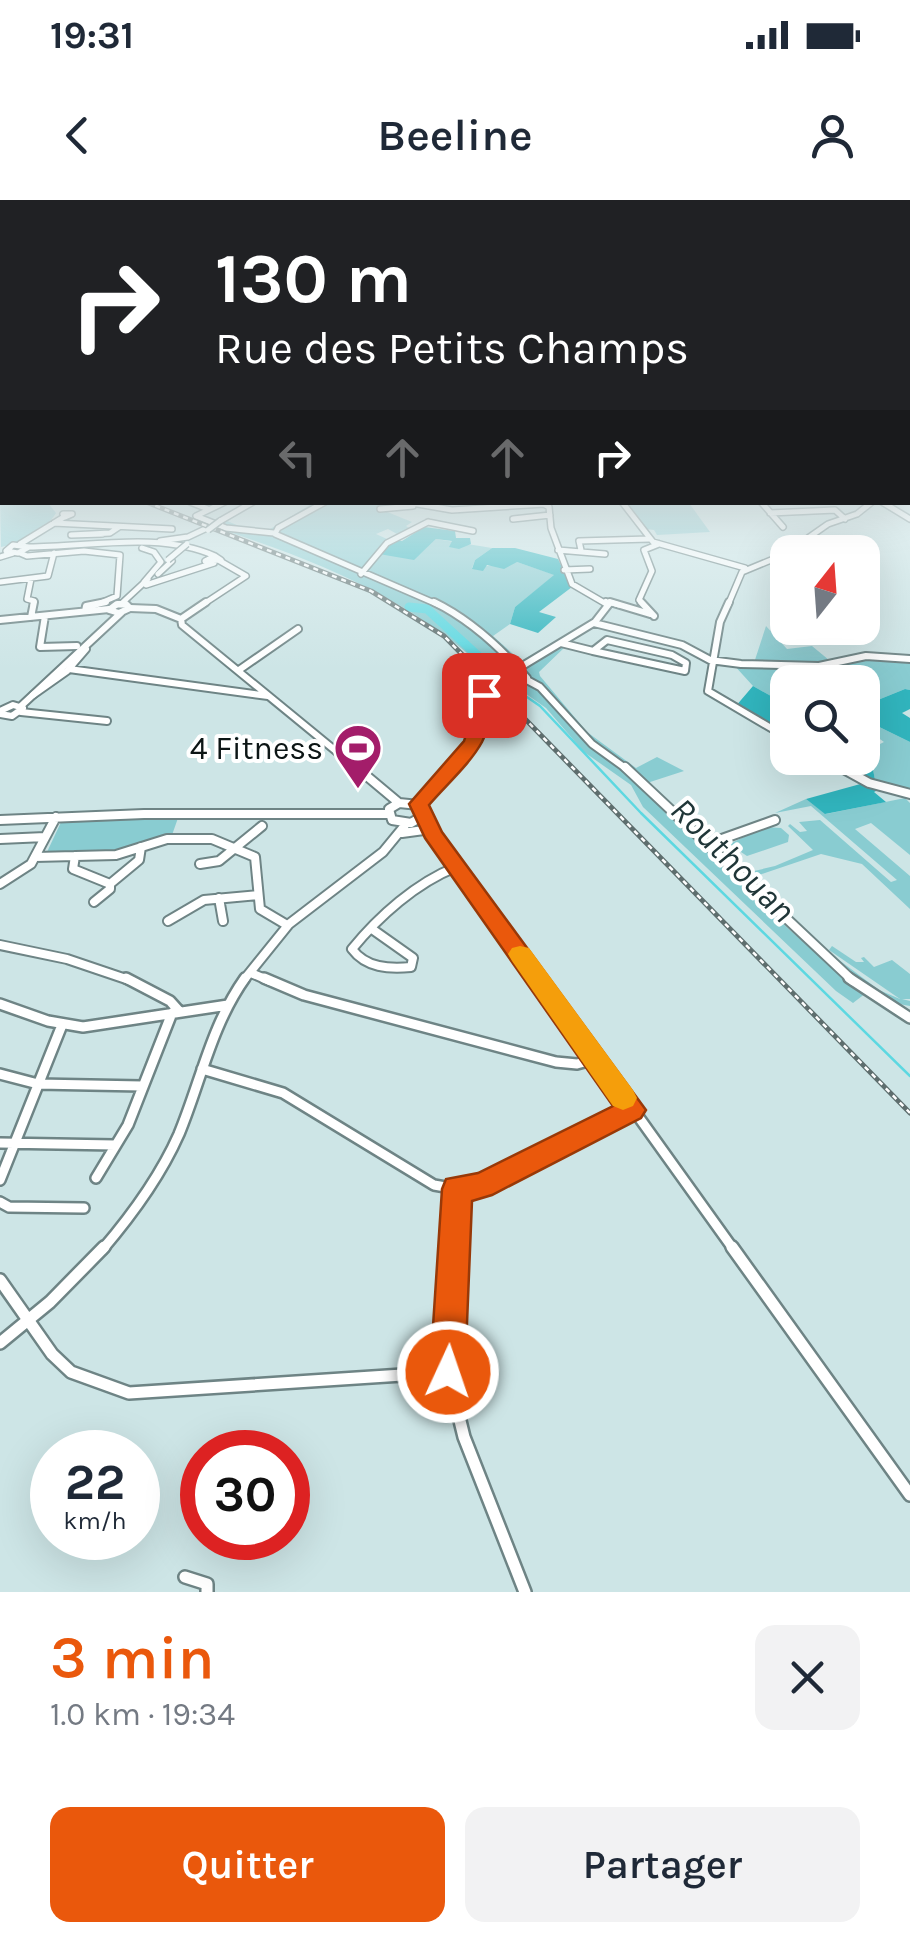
<!DOCTYPE html>
<html lang="fr">
<head>
<meta charset="utf-8">
<style>
  :root { --surface:#fff; --page:#f2f2f3; --text:#1f2937; --muted:#747a83; --accent:#ea580c }
  body { margin:0; font-family:Karla,sans-serif; background:var(--page); color:var(--text); height:100vh; display:flex; flex-direction:column; font-size:38px; white-space:nowrap }
  * { box-sizing:border-box; margin:0 }
  p { font-size:32px; color:var(--muted) }
  .icon { flex:none; width:55px; height:55px; fill:none; stroke:currentColor; stroke-width:2; stroke-linecap:round; stroke-linejoin:round }
  .map { position:relative; height:1392px; overflow:hidden }
  .side { display:flex; flex-direction:column; background:var(--surface); flex:1 }
  .side>* { flex:none }
  .guide { position:absolute; left:0px; top:0px; width:910px; height:305px; box-shadow:0 10px 40px #0002; background:#202124; color:#fff; overflow:hidden }
  .needle { width:65px; rotate:17deg }
  .buttons { position:absolute; left:770px; top:335px; display:grid; gap:20px }
  .buttons a { display:grid; place-items:center; width:110px; height:110px; border-radius:20px; background:var(--surface); box-shadow:0 10px 40px #0002; font-size:50px }
  .speed { position:absolute; left:30px; top:1230px; display:flex; gap:20px; font-size:50px; font-weight:700; text-align:center }
  .speed>* { display:grid; place-content:center; width:130px; height:130px; border-radius:50%; background:var(--surface); box-shadow:0 10px 40px #0002; line-height:1 }
  .speed small { font-size:25px; font-weight:400 }
  .speed .limit { border:15px solid #d22; background:#fff; color:#111 }
  .pin { position:absolute; display:grid; place-items:center; width:85px; height:85px; color:#fff; margin:-42px; border-radius:20px; box-shadow:0 5px 15px #0006 }
  .me { position:absolute; width:110px; margin:-55px; rotate:3deg; stroke-linejoin:round; filter:drop-shadow(0 0 8px #0008) }
  .turn { display:flex; align-items:center; gap:35px; height:210px; padding:0 50px; font-size:45px }
  .turn .icon { width:130px; height:130px; stroke-width:2.5 }
  .turn b { display:block; font-size:70px; line-height:85px }
  .lanes { display:flex; align-items:center; height:95px; padding:0 50px; background:#0003; justify-content:center; gap:50px; direction:ltr }
  .lanes .off { opacity:.35 }
  .round { display:grid; place-items:center; flex:none; width:105px; height:105px; border-radius:20px; background:var(--page) }
  .summary { display:flex; align-items:center; justify-content:space-between; height:170px; padding:0 50px }
  h1 { font-size:60px; font-weight:600; line-height:75px; color:var(--accent) }
  .action { display:flex; gap:20px; margin-top:auto; padding:20px 50px }
  .action a { flex:1; height:115px; border-radius:20px; background:var(--accent); color:#fff; font-size:40px; font-weight:600; line-height:115px; text-align:center }
  .action a+a { background:var(--page); color:var(--text) }
  .status { display:flex; justify-content:space-between; align-items:center; height:70px; padding:0 50px; background:var(--surface); direction:ltr }
  .status svg { height:28px; fill:currentColor }
  header { display:flex; justify-content:space-between; align-items:center; height:130px; padding:0 50px; background:var(--surface); font-size:45px; font-weight:600 }
  .map>svg:first-child { display:block }
  .green { fill:#89ccd1 }
  .forest { fill:#31b5be }
  .lines { fill:none; stroke-linecap:round; stroke-linejoin:round }
  .stream { stroke:#5dd8e1; stroke-width:2.5 }
  .river { stroke:#5dd8e1; stroke-width:9 }
  .minor-far4-casing { stroke:#6e8485; stroke-width:8 }
  .minor-far3-casing { stroke:#6e8485; stroke-width:10 }
  .minor-far2-casing { stroke:#6e8485; stroke-width:12 }
  .minor-far1-casing { stroke:#6e8485; stroke-width:14 }
  .minor-casing { stroke:#6e8485; stroke-width:16 }
  .major-far1-casing { stroke:#6e8485; stroke-width:8 }
  .major-casing { stroke:#6e8485; stroke-width:10 }
  .minor-far4 { stroke:#fff; stroke-width:5 }
  .minor-far3 { stroke:#fff; stroke-width:6 }
  .minor-far2 { stroke:#fff; stroke-width:8 }
  .minor-far1 { stroke:#fff; stroke-width:9 }
  .minor { stroke:#fff; stroke-width:11 }
  .major-far1 { stroke:#fff; stroke-width:5 }
  .major { stroke:#fff; stroke-width:6 }
  .rail-casing { stroke:#5e6e6e; stroke-width:5 }
  .rail { stroke:#fff; stroke-width:2.5; stroke-dasharray:5; stroke-linecap:butt }
  .major-bridge-casing { stroke:#6e8485; stroke-width:8; stroke-linecap:butt }
  .major-bridge { stroke:#fff; stroke-width:5 }
  .route { fill:#ea580c; stroke:#983908; stroke-width:2.5 }
  .slow { fill:#f59e0b }
  .labels { text-anchor:middle; dominant-baseline:central; stroke-width:8; stroke-linejoin:round; paint-order:stroke }
  .poi-label { font-size:32px; fill:#0c1515; stroke:#fff; text-anchor:end }
  .water-label { font-size:35px; font-style:italic; fill:#203638; stroke:#fff }
</style>
</head>
<body>
<div class="status"><b>19:31</b><svg viewBox="0 0 49 12"><path d="M0 12V9h3v3zM5 12V6h3v6zM10 12V3h3v9zM15 12V0h3v12zM26 1h20v11H26zM47 4h2v5h-2z"/></svg></div>
<header><svg class="icon" aria-label="back" viewBox="0 0 24 24"><path d="M15 5l-7 7 7 7"/></svg>Beeline<svg class="icon" aria-label="person" viewBox="0 0 24 24"><circle cx="12" cy="8" r="4"/><path d="M4 21q1-7 8-7t8 7"/></svg></header>
<div class="map">
<svg width="910" height="1392" viewBox="0 0 910 1392">
  <rect width="100%" height="100%" fill="#cde5e6"/>
  <path class="green" d="M0,296L2,302L48,303L56,313C45,332 19,344 1,347Z
    M313,303H403L380,309L412,322L406,326L411,329L397,334L388,329L376,334L420,354L436,339L492,348L475,360L472,368L517,362L555,375L515,407L510,424L493,436L521,461L549,445L565,447L539,472L540,476L587,532L636,568L657,557L684,571L647,583L675,609L642,584C714,656 784,732 866,793L853,803L836,791L643,607L631,585L584,552L546,508L512,484L502,485C420,402 326,364 217,328L227,321L249,330L267,331Z
    M627,303H689L710,332L657,335L654,330L646,329Z
    M766,426L787,449L812,446L835,465L865,457L910,458V490L905,489L863,506L862,482H788L787,505L753,486L733,464L753,466Z
    M863,519L910,542V592L884,587L875,580L872,564L880,553L872,548L884,542L863,527Z
    M905,598L910,603V655L871,623L855,629L910,676V709L862,664L821,654L753,677L719,647L750,672L775,666L813,650L788,626L790,624L800,632L807,631L799,622L820,620L891,682L897,680L811,606L775,613L806,599L826,614Z
    M178,618L172,635L107,652H47L62,620Z
    M765,627L781,628L789,635L788,642L747,656L729,644Z
    M832,746L856,762H864L861,758L864,757L874,767L892,760L910,774V799H902L910,801V806L888,802L828,757L827,751L879,790L900,799L829,750Z"/>
  <path class="forest" d="M424,327L455,331L456,338H470L471,344L459,349L449,347L452,341L436,339L414,360L379,354L393,339L402,341Z
    M492,348H515L558,359L572,387L539,412L556,417L538,433L510,424L515,407L554,375L517,362L504,369L487,365L483,371L472,369L475,360Z
    M753,486L787,505V540L735,507Z
    M905,489L910,490V509L902,513L910,518V542L863,519V506Z
    M817,558H852L872,564L875,580L884,587L874,592L886,602L825,614L806,599L864,583Z"/>
  <g class="lines">
    <path class="stream" d="M514,488L540,506L641,613L910,876"/>
    <path class="river" d="M409,407L427,409L510,485"/>
    <g class="minor-far4-casing">
      <path id="minor-far4" d="M190,302L208,309
        M225,302L196,316L226,328L274,333
        M325,302L278,328L275,334L439,405
        M406,302L452,310L544,304
        M622,302L653,342L745,368
        M761,302L783,327
        M882,302L910,319
        M544,304L549,307L551,328L572,384L608,405
        M380,309L413,306
        M770,313L835,310L845,319
        M63,314H72L65,317Z
        M513,319L550,315
        M428,322L473,331
        M54,323L172,329
        M103,334L71,335L110,333L119,327
        M20,344L64,317
        M558,350L605,354
        M581,350L579,341L649,339
        M788,352L828,324L857,314L872,302
        M20,353L27,356L84,351L120,355L117,396L96,405
        M0,357L13,353
        M564,370L590,369
        M361,374L387,343L428,322
        M31,379L27,399L34,401L33,405
        M0,382L48,376L54,353
        M609,402L619,405
        M202,405L246,376L220,361
        M644,405L639,400L652,371L644,350L659,344
        M728,405L742,372L788,353"/>
    </g>
    <g class="minor-far3-casing">
      <path id="minor-far3" d="M434,402C471,420 500,447 527,478L482,498L472,542L449,570
        M610,402L650,414
        M641,402L654,416
        M729,402L720,422L708,491L788,538
        M130,408L156,409L181,419L182,425L359,570
        M85,411L86,406L106,402
        M45,416L40,447L77,446
        M31,417L34,402
        M181,419L206,402
        M0,420L109,409
        M594,423L682,445L710,460L741,464L819,466L866,456L910,459
        M607,440L672,455L686,463L685,471L593,451Z
        M561,443L593,451
        M519,468L595,422L609,404L606,402
        M69,469L268,496
        M239,470L298,429
        M527,480L540,487L592,544L628,570
        M33,495L67,471L86,449
        M21,512L107,521
        M822,558L844,570"/>
    </g>
    <g class="minor-far2-casing">
      <path id="minor-far2" d="M356,567L399,603
        M625,567L853,781
        M840,567L869,583L910,594
        M399,603L419,605L423,616L411,623L392,620L389,609Z
        M419,605L451,567
        M423,616L541,781
        M0,620L144,614H388
        M402,633L424,630
        M0,639L45,637
        M705,645L775,620
        M75,656L73,669L110,684L139,660L141,647
        M35,657L116,655L167,639H212L255,657L260,709L287,725
        M200,664L219,661L262,626
        M0,684L31,664L56,617
        M219,698L223,721
        M94,702L110,689V684
        M168,721L204,700L258,695
        M372,729L413,758L411,767C389,769 366,768 352,749C379,716 416,683 456,667
        M0,745L67,759L132,781
        M251,773L270,781
        M243,781L289,724L383,652L406,624"/>
    </g>
    <g class="minor-far1-casing">
      <path id="minor-far1" d="M126,778L170,801L179,811
        M264,778L304,795L556,862L577,864L595,859
        M539,778L734,1050
        M849,778L910,818
        M0,804L48,821L83,827L228,805
        M202,869L283,893L434,985L457,989L482,986L632,910
        M0,874L38,884L142,886
        M0,943L115,945
        M96,978L128,925L172,813
        M0,980L62,825
        M0,1002L9,1007L84,1008
        M102,1050C132,1015 160,977 179,934C201,881 211,826 245,778
        M454,1050L457,989"/>
    </g>
    <g class="minor-casing">
      <path id="minor" d="M454,1047L448,1172L464,1237L525,1392
        M732,1047L910,1295
        M0,1080L52,1154L71,1172L129,1193L448,1172
        M0,1143L50,1102L104,1047
        M185,1377L207,1384V1392"/>
    </g>
    <g class="major-far1-casing">
      <path id="major-far1" d="M220,321L253,302
        M160,341L188,337L205,329
        M13,345L29,347L18,353L6,351Z
        M29,347C89,347 159,331 215,356
        M142,348L154,352L161,362L144,382
        M215,356L221,360L205,361Z
        M158,374L172,361
        M146,385L214,363
        M121,404L148,379
        M116,405H127"/>
    </g>
    <g class="major-casing">
      <path id="major" d="M117,404H126L130,408L119,413L109,410Z
        M21,506L122,412
        M0,511L13,505L23,508
        M0,514L12,516L23,508"/>
    </g>
    <use href="#minor-far4" class="minor-far4"/>
    <use href="#minor-far3" class="minor-far3"/>
    <use href="#minor-far2" class="minor-far2"/>
    <use href="#minor-far1" class="minor-far1"/>
    <use href="#minor" class="minor"/>
    <use href="#major-far1" class="major-far1"/>
    <use href="#major" class="major"/>
    <g class="rail-casing">
      <path id="rail" d="M146,302L371,391L444,436L910,913"/>
    </g>
    <use href="#rail" class="rail"/>
    <g class="major-bridge-casing">
      <path id="major-bridge" d="M208,330L220,321
        M168,360L187,344"/>
    </g>
    <use href="#major-bridge" class="major-bridge"/>
  </g>
  <linearGradient id="sky" x2="0" y2="1"><stop stop-color="#70c2e5"/><stop offset="0.58" stop-color="#e8f3f4"/><stop offset="1" stop-color="#e8f3f4" stop-opacity="0"/></linearGradient>
  <rect width="910" height="469" fill="url(#sky)"/>
  <path class="route" d="M484,490L493,495C484,510 491,526 482,542C470,564 446,585 429,605L442,632L646,910L641,918L492,995L472,1001L465,1172L460,1184L448,1189L435,1184L430,1172L442,989L446,979L478,973L613,906L425,638L409,604L464,541C471,523 467,508 478,491Z"/>
  <path class="slow" d="M520,746L529,748L633,890L637,898L633,906L623,910L613,906L512,761L508,754L512,748Z"/>
  <defs>
    <g id="stadium-pin" transform="scale(2.5)"><path d="M0 17L-7.5 6A9.5 9.5 0 1 1 7.5 6Z" fill="#a31d6a" stroke="#fff"/><path d="M0-5a6.5 5 0 1 0 0 10a6.5 5 0 1 0 0-10ZM-3.5-1.8h7v3.6h-7Z" fill="#fff"/></g>
  </defs>
  <g fill-rule="evenodd">
    <use href="#stadium-pin" x="358" y="548"/>
  </g>
  <g class="labels">
    <g class="poi-label">
      <text x="323" y="548">4 Fitness</text>
    </g>
    <g class="water-label">
      <text transform="translate(733 660) rotate(45)">Routhouan</text>
    </g>
  </g>
</svg>
<div class="buttons">
<a><svg class="needle" viewBox="-14 -14 28 28"><path d="M0-13l5 13h-10z" fill="#e53935"/><path d="M0 13l5-13h-10z" fill="#747a83"/></svg></a>
<a><svg class="icon" aria-label="search" viewBox="0 0 24 24"><circle cx="10" cy="10" r="6"/><path d="M15 15l6 6"/></svg></a>
</div>
<div class="speed"><div>22<small>km/h</small></div><div class="limit">30</div></div>
<div class="pin" style="left:484px;top:495px;background:#d93025"><svg class="icon" aria-label="arrive" viewBox="0 0 24 24"><path d="M6 21V4h12l-3 4 3 4H6"/></svg></div>
<svg class="me" style="left:448px;top:1172px" viewBox="-20 -20 40 40"><circle r="17" fill="#ea580c" stroke="#fff" stroke-width="3"/><path d="M0-11L8 9 0 5-8 9z" fill="#fff"/></svg>
<div class="guide">
<div class="turn"><svg class="icon" aria-label="right" viewBox="0 0 24 24"><path d="M7 20v-9h11M14 6l5 5-5 5"/></svg><div><b>130 m</b>Rue des Petits Champs</div></div>
<div class="lanes"><svg class="icon off" aria-label="left" viewBox="0 0 24 24"><path d="M17 20v-9H6M10 6l-5 5 5 5"/></svg><svg class="icon off" aria-label="ahead" viewBox="0 0 24 24"><path d="M12 20V5M6 11l6-6 6 6"/></svg><svg class="icon off" aria-label="ahead" viewBox="0 0 24 24"><path d="M12 20V5M6 11l6-6 6 6"/></svg><svg class="icon" aria-label="right" viewBox="0 0 24 24"><path d="M7 20v-9h11M14 6l5 5-5 5"/></svg></div>
</div>
</div>
<section class="side">
<div class="summary"><div><h1>3 min</h1><p>1.0 km · 19:34</p></div><a class="round"><svg class="icon" aria-label="close" viewBox="0 0 24 24"><path d="M6 6l12 12M18 6L6 18"/></svg></a></div>
<div class="action"><a>Quitter</a><a>Partager</a></div>
</section>
</body>
</html>
